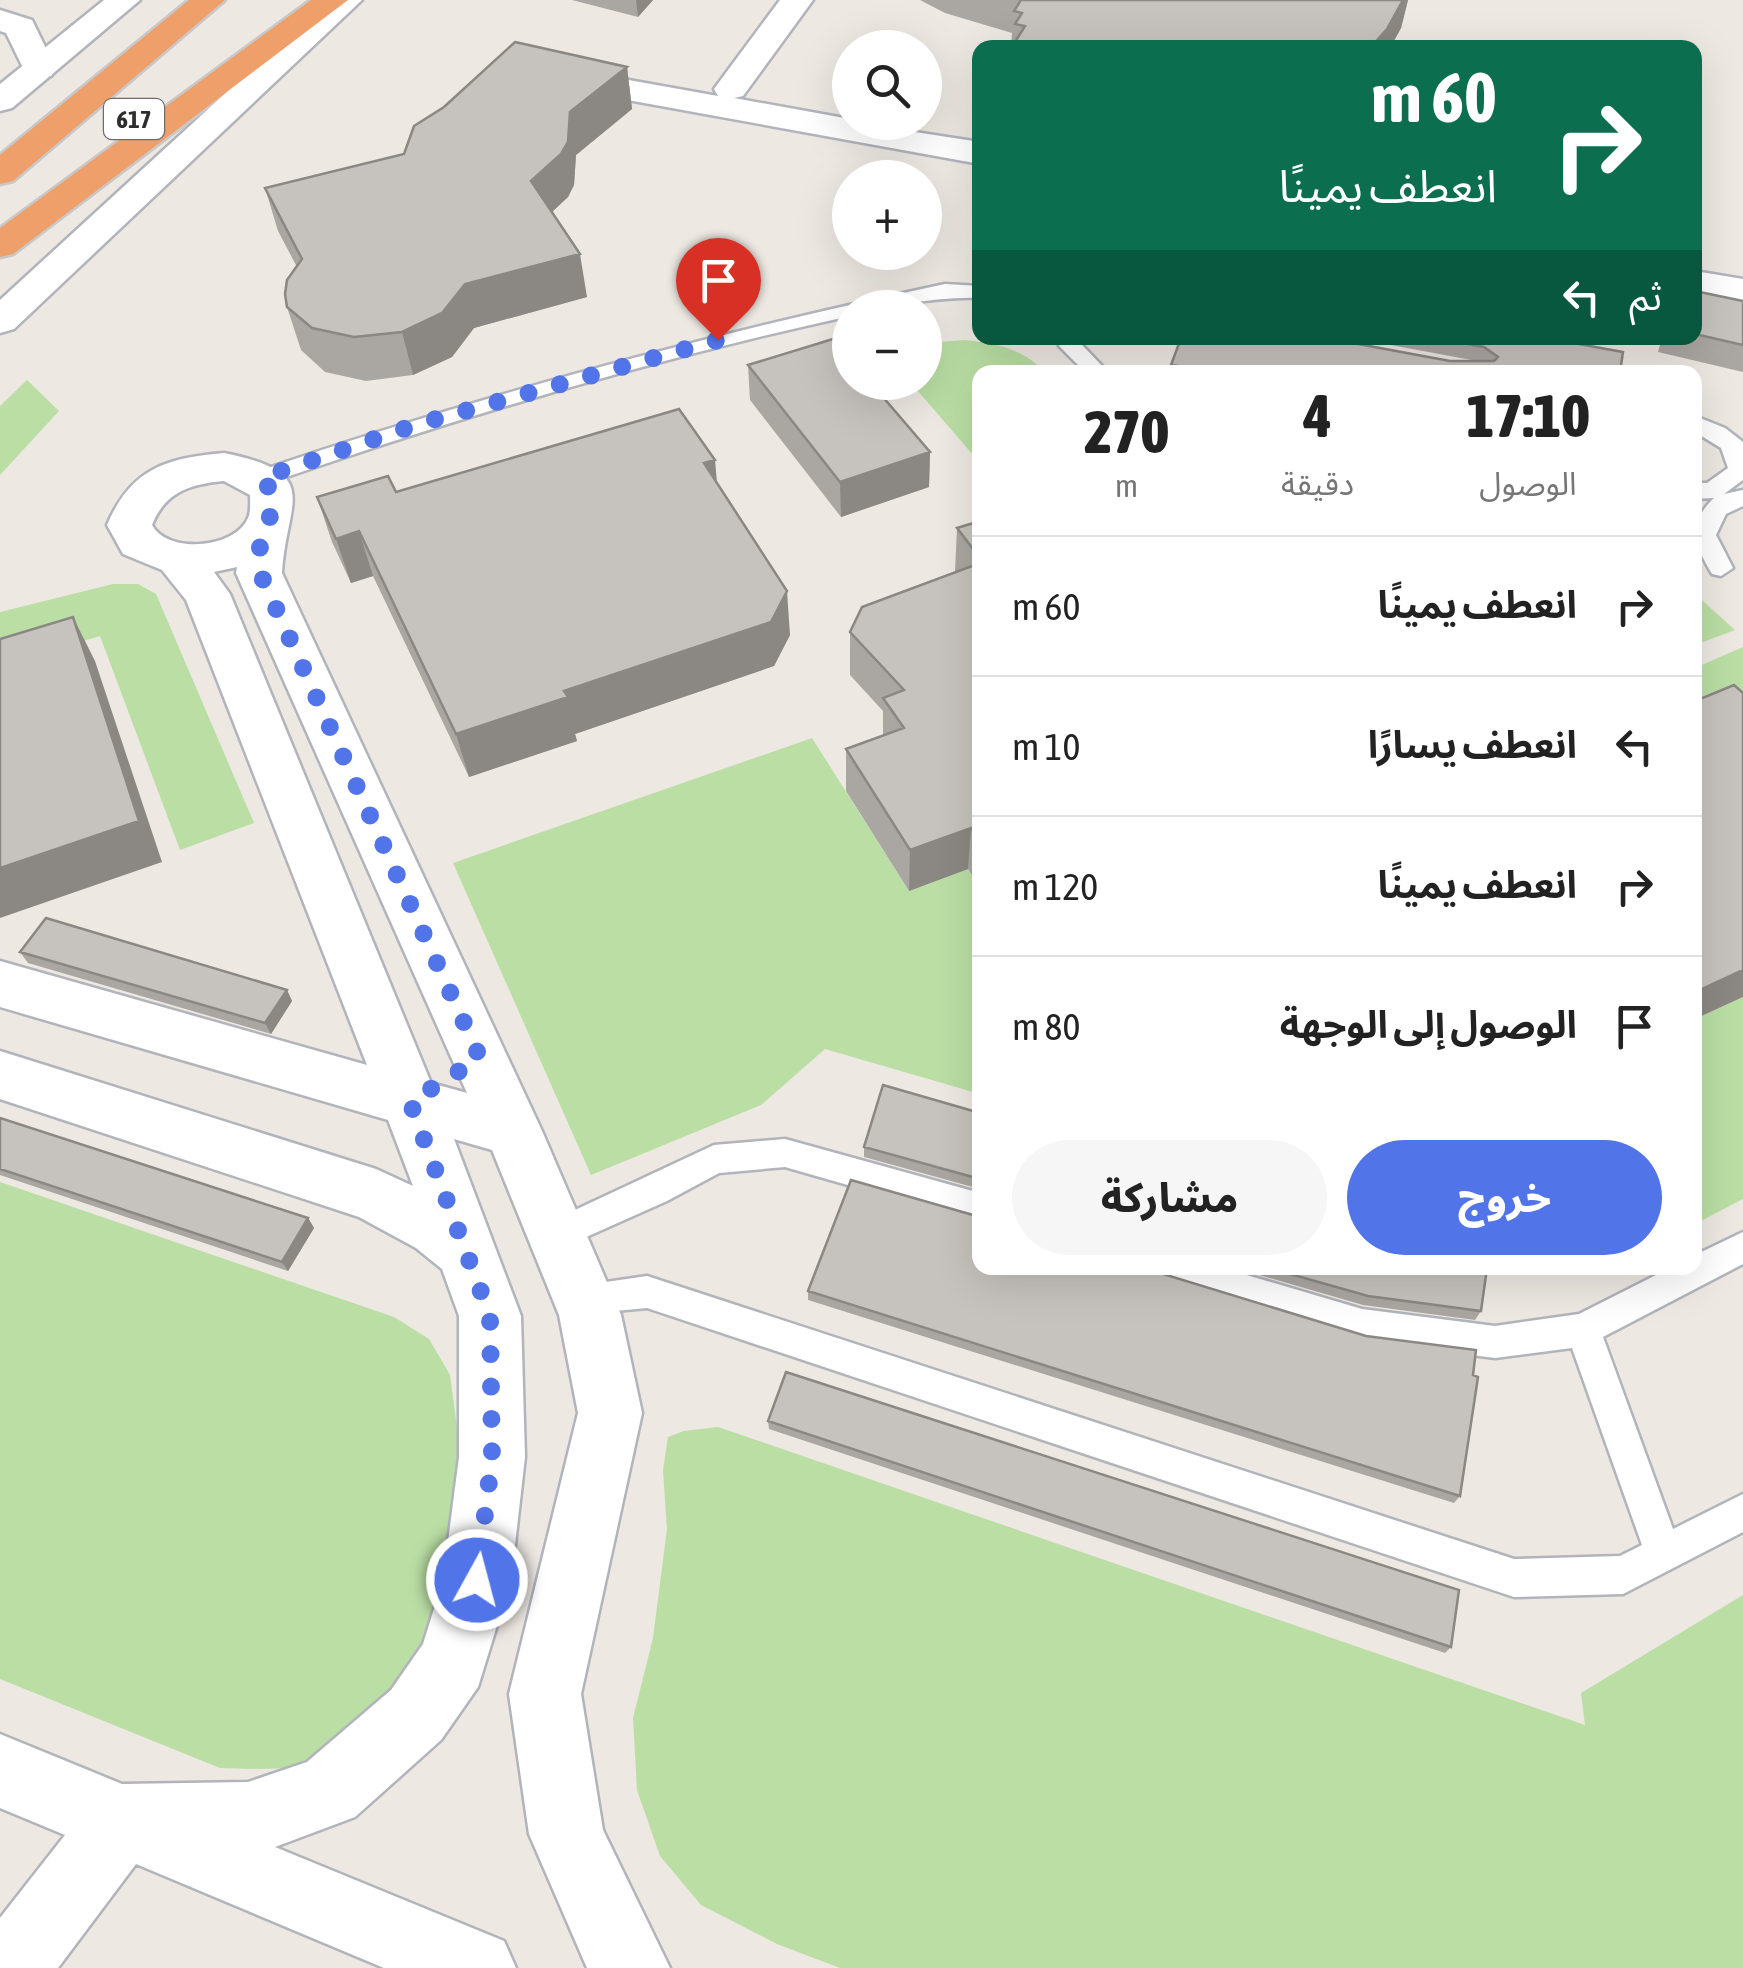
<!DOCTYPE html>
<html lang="ar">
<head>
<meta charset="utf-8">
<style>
  :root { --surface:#fff; --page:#f6f6f6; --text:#222; --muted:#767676; --line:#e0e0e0; --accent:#5274e9 }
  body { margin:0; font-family:"Asap Condensed","Noto Sans Arabic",sans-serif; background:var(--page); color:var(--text); direction:rtl; height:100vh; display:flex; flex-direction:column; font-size:38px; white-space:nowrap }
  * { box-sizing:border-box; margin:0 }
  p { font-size:32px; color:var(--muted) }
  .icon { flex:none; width:55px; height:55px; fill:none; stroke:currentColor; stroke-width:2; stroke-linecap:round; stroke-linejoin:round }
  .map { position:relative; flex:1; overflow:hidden; direction:ltr }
  .sheet { position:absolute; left:972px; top:365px; width:730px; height:910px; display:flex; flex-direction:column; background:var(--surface); border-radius:20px; box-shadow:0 10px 40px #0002; direction:rtl }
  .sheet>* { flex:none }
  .hud { position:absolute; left:972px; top:40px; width:730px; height:305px; border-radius:20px; box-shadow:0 10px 40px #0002; direction:rtl; background:#0b6e4f; color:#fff; overflow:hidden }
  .tools { position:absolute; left:832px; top:30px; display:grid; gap:20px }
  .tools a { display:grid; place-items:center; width:110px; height:110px; border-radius:50%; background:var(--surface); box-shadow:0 10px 40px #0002; font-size:50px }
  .pin { position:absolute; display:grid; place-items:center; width:85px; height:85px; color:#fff; margin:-102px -42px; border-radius:50% 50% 50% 0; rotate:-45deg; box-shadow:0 0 10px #0007 }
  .pin .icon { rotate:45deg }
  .me { position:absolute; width:110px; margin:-55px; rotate:7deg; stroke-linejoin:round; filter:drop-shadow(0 0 8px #0008) }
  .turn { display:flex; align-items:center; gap:35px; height:210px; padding:0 40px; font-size:45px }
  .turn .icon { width:130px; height:130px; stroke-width:2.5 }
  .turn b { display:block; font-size:70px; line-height:85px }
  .then { display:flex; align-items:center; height:95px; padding:0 40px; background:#0003; gap:20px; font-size:38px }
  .eta { display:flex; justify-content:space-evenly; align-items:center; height:170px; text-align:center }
  .eta b { font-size:60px; font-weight:800; line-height:70px }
  .cta { display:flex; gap:20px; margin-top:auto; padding:20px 40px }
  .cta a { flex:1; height:115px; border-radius:60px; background:var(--accent); color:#fff; font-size:40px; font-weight:800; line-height:115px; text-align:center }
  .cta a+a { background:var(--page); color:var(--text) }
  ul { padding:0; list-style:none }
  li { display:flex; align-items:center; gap:30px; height:140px; padding:0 40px; border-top:2px solid var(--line) }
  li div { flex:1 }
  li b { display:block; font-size:38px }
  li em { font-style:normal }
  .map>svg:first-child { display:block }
  .green { fill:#badea4 }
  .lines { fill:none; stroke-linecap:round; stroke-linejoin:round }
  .lane-casing { stroke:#b2b4bc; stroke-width:5 }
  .street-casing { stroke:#b2b4bc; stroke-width:5 }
  .secondary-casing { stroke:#b2b4bc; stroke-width:5 }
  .highway-casing { stroke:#c8c8c8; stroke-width:5 }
  .lane { fill:#fff; fill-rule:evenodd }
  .street { fill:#fff; fill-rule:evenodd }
  .secondary { fill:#fff; fill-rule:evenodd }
  .highway { fill:#ef9f6a; fill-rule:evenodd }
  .wall { fill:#aaa7a3 }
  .shaded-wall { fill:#8b8884 }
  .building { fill:#c6c2bd; stroke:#8b8884; stroke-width:2.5 }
  .route { stroke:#5274e9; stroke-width:18; stroke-dasharray:0 32.4 }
  .labels { text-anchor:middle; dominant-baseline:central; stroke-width:9; stroke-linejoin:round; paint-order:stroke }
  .shield { fill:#fff; stroke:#6c6c6c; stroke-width:2.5 }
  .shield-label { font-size:25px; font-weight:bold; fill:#2d2d2d }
</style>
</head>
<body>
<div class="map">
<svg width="1743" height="1968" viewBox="0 0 1743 1968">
  <rect width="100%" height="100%" fill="#ede8e2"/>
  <path class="green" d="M965,340C996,343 1023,349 1045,372H980V463L911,383L925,382V343Z
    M27,380L59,411L0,475V406Z
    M113,584H138L156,594L254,823L180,850L100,636L0,666V612Z
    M1695,594L1735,630L1695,645Z
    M1743,647V750L1695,707V668Z
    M812,738L909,891L968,869L980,887V1094L825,1049L761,1105L591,1175L453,863Z
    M1743,997V1199L1695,1224V1019Z
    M0,1182L394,1317L429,1339L450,1375L459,1442L452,1540L434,1616L406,1680L329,1748L296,1768L261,1769L220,1768L0,1679Z
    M718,1427L1585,1725L1581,1693L1743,1595V1968H840L777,1944L701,1905L660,1856L637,1790L633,1718L653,1638L667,1529L663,1470L668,1437L684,1431Z"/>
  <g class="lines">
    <g class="lane-casing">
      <path id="lane" d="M945,284L980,286V298C936,296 894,308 850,308V316C653,359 460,417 269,483L261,486L249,478L253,473C481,395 710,334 945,284Z
        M1064,338H1086L1082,345L1108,372H1085L1059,346Z
        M1695,416L1725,428L1743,442V480L1724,494L1743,490V506L1726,514L1716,535L1733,568L1721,576L1712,574C1695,546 1687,523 1714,498L1695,499V483H1707L1728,468L1721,448L1695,432Z
        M785,1139L980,1193V1223L785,1167L719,1173L667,1201L557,1250L545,1246L540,1235L545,1224L714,1145Z
        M1743,1232V1264L1603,1337L1673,1529L1743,1494V1532L1623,1594L1514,1597L647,1308L583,1314L571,1309L566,1298L571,1287L647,1276L1514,1559L1620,1556L1642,1545L1572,1348L1495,1358L1362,1341L1173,1283L1161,1279L1156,1268H1223L1362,1309L1495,1326L1579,1314L1670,1268H1695V1255Z"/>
    </g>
    <g class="street-casing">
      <path id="street" d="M780,0H813L743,96L734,98L850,119V122L980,142V164L556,87L544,84L539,77L544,70L556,67L718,96L714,89Z
        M0,10L32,20L56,69L51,76H27L6,33L0,31Z
        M1695,271L1743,279V303L1695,295Z
        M224,453C325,473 286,501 282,573L542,1131L621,1315L642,1413L581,1694L603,1830L670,1968H587L529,1834L509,1694L578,1413L559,1315L492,1150L454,1139L521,1316L525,1457L511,1580L478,1687L441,1740L355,1817L275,1847L504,1941L516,1968H384L136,1864L58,1968H0V1918L65,1835L0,1808V1734L122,1784L248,1782L307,1762L391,1690L423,1644L443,1580L459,1457V1316L442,1269L416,1248L359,1217L0,1099V1051L376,1169L413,1186L388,1120L0,1007V961L367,1065L186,600L162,570L123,554L107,525C131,469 165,458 224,453ZM224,481L250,495C250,501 251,512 248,518C235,549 167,554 152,525C165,492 190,484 224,481ZM237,567L236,573L467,1093L431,1083L230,594L214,572Z"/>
    </g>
    <g class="secondary-casing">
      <path id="secondary" d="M104,0H140L12,108L0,111V84Z
        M327,0H362L14,329L0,333V300Z"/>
    </g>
    <g class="highway-casing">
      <path id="highway" d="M189,0H225L13,181L0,184V155Z
        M311,0H348L13,254L0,257V228Z"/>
    </g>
    <use href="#lane" class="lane"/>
    <use href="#street" class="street"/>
    <use href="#secondary" class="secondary"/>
    <use href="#highway" class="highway"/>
  </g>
  <path class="wall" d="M572,0H653L638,17Z
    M920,0H1408L1401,28L1390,48H1011L1012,33L945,13Z
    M627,67L632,109L576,155L574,185L568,197L552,212L587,297L474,328L452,357L413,375L366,381L325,372L301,350L287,307L297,267L278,231L265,188L404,154Z
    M1695,291L1743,301V372L1658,352L1662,338H1695Z
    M1353,338H1546L1620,372H1170L1171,365L1477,361Z
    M748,365L930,452L929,487L841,517L750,400Z
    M717,483L790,635L774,666L575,734L577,741L469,777L373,576L351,583L332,542L317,497L396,492Z
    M980,521V887L968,869L909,891L846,791V749L883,736V711L850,675V632L955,572L957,528Z
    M20,952L287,990L292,1001L271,1034L28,963Z
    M980,1113V1189L864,1157V1147Z
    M0,1118L308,1218L314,1228L288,1271L0,1175Z
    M1235,1268H1487L1481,1311L1475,1320L1363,1305Z
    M1163,1274L1460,1496L1454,1503L808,1300V1291Z
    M768,1421L1451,1647L1445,1653L769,1429Z"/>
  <path class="shaded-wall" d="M636,0H653L638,17Z
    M1403,0H1408L1401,28L1390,48H1370Z
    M627,67L632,109L576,155L574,185L568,197L538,225L531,181L570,112Z
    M580,254L587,297L474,328L452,357L413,375L402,332L465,284Z
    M930,452L929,487L841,517L840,482Z
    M715,460L719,505L704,463Z
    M359,531L373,576L351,583L336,539Z
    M787,591L790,635L774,666L575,734L577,741L469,777L456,734L564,691Z
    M73,617L95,661L162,862L0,918V868Z
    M971,828L968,869L909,891L910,850Z
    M1743,970V997L1695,1019V997L1700,990Z
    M287,990L292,1001L271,1034L265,1023Z
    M308,1218L314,1228L288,1271L282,1262Z"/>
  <path class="building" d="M1021,0H1403L1387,29L1370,48H1188L1154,42L1151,48L1129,45L1127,48H1048L1015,42L1025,26L1015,24L1022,13L1014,11Z
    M515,42L627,67L570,112L568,142L561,154L531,181L580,254L465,284L442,313L402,332L354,337L312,328L287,307L285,294L287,280L302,259L265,188L404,154L414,126L444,107Z
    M1695,291L1743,301V345L1695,334Z
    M1181,338H1326L1450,361H1494L1498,357L1484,347L1435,338H1546L1623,352L1620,372H1175L1178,366L1171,365Z
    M833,339L850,359V382H870L930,452L840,482L748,365Z
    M679,409L715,460L704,463L787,591L771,622L564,691L568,697L456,734L359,531L336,539L317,497L388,476L396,492Z
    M980,521V558L957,528Z
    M980,563V841L971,828L910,850L846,749L904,728L883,698L904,690L850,632L862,607Z
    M73,617L139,821L0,868V639Z
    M1734,685L1743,693V970L1700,990L1695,984V701Z
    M46,918L287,990L265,1023L20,952Z
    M883,1085L980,1113V1179L864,1147Z
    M0,1118L308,1218L282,1262L0,1169Z
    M851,1180L980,1217V1268H1160L1163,1274L1366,1336L1476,1350L1473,1375L1478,1377L1460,1496L808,1291Z
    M1269,1268H1487L1481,1311L1368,1296Z
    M786,1372L1459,1590L1451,1647L768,1421Z"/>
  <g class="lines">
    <path class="route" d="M477,1580L492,1457L490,1316L410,1102L480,1058L260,573C260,560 258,542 264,530C274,508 280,498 261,478L418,424L718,340"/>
  </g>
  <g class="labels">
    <rect class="shield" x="104" y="99" width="60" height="40" rx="8"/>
    <g class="shield-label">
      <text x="134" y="119">617</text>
    </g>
  </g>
</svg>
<div class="tools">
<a><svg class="icon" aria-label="search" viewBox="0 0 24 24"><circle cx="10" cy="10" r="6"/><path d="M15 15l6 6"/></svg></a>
<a>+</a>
<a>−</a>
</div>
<div class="pin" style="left:718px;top:340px;background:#d93025"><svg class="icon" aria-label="arrive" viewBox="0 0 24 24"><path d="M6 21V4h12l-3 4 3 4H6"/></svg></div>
<svg class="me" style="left:477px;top:1580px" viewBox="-20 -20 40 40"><circle r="17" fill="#5274e9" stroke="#fff" stroke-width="3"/><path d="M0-11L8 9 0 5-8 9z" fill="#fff"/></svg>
<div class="hud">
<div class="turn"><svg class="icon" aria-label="right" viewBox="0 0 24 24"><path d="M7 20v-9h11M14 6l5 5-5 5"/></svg><div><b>60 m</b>انعطف يمينًا</div></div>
<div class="then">ثم<svg class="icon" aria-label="left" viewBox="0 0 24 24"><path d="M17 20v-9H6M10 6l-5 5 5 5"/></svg></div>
</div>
<section class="sheet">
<div class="eta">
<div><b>17:10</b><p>الوصول</p></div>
<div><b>4</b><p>دقيقة</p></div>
<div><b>270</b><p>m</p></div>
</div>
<ul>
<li><svg class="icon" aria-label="right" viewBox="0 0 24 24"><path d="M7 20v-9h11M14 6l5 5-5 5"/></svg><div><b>انعطف يمينًا</b></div><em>60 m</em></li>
<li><svg class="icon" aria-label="left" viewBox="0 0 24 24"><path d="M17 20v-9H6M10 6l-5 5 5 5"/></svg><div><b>انعطف يسارًا</b></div><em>10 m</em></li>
<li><svg class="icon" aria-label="right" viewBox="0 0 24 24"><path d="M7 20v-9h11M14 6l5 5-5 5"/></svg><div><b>انعطف يمينًا</b></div><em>120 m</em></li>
<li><svg class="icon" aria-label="arrive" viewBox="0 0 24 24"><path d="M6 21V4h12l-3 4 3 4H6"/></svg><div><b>الوصول إلى الوجهة</b></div><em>80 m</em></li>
</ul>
<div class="cta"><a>خروج</a><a>مشاركة</a></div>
</section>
</div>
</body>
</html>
